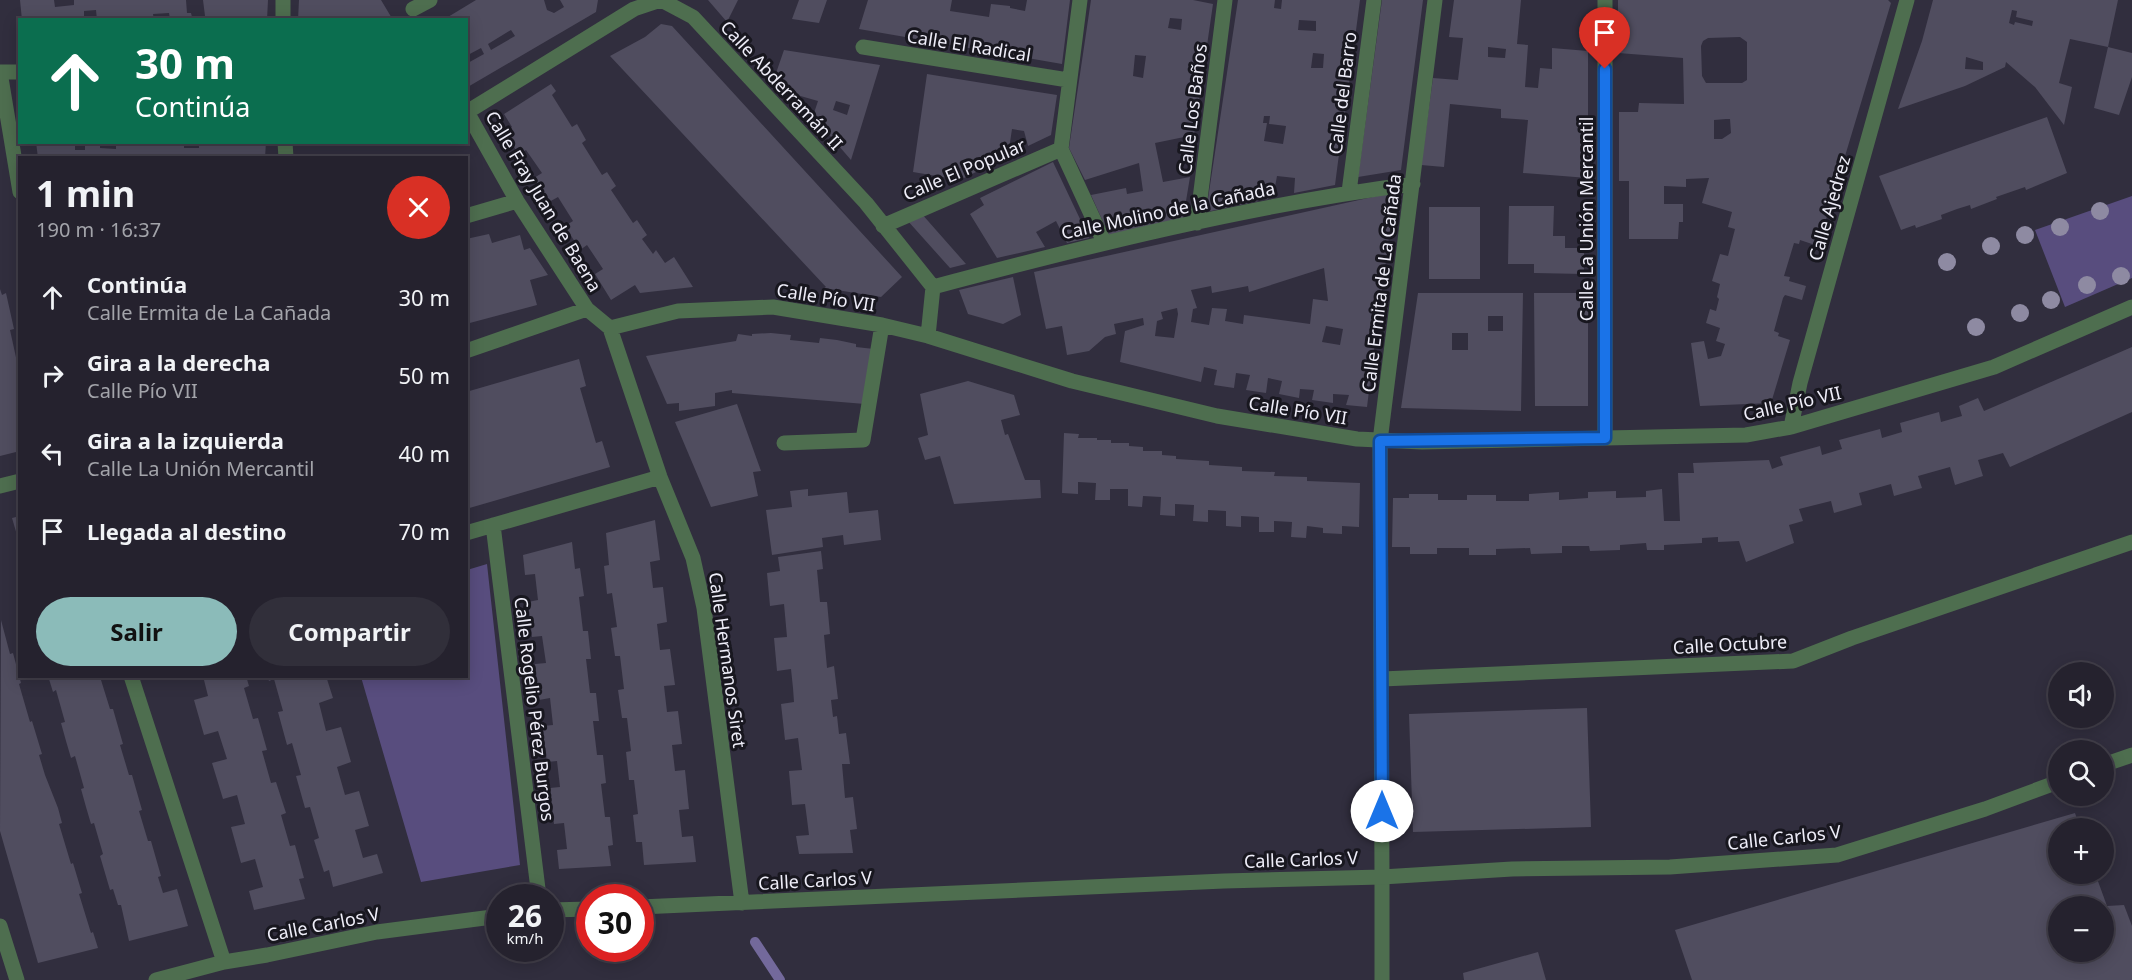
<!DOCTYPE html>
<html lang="es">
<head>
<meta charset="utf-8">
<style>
  :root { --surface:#25222e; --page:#312f3a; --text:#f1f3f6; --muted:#a3a4aa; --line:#423f4a; --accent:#8bbbb9 }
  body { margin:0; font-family:"Noto Sans",sans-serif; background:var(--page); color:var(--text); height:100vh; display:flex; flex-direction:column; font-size:22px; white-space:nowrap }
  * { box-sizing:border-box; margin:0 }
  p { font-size:20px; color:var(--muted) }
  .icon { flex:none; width:33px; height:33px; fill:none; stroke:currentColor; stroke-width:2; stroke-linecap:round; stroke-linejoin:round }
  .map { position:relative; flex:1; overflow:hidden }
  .sheet { position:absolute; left:18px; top:156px; width:450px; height:522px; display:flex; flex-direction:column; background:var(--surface); border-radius:0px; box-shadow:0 3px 15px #0003,0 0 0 2px var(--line) }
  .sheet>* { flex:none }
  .top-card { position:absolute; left:18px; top:18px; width:450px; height:126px; border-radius:0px; box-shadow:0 3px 15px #0003,0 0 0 2px var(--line); background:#0b6e4f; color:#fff; overflow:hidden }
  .buttons { position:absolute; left:2048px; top:662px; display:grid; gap:12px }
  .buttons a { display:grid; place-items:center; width:66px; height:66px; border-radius:50%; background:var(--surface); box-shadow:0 3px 15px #0003,0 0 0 2px var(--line); font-size:30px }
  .speed { position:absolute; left:486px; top:884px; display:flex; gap:12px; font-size:30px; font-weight:700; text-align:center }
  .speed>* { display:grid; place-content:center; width:78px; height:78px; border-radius:50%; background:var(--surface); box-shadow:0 3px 15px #0003,0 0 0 2px var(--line); line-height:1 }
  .speed small { font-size:15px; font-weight:400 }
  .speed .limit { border:9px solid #d22; background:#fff; color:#111 }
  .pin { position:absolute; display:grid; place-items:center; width:51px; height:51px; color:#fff; margin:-62px -26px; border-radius:50% 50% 50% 0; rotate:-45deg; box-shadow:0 0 6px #0007 }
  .pin .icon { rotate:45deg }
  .me { position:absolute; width:66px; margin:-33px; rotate:0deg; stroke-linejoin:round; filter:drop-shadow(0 0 4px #0008) }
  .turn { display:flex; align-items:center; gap:21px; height:126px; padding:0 18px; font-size:27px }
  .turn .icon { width:78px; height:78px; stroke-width:2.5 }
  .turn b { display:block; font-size:42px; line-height:51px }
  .round { display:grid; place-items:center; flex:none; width:63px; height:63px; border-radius:32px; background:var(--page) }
  .overview { display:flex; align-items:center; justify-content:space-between; height:102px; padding:0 18px }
  h1 { font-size:36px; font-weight:700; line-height:45px }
  .button { display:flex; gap:12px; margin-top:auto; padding:12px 18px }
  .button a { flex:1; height:69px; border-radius:36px; background:var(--accent); color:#111; font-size:24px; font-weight:700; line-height:69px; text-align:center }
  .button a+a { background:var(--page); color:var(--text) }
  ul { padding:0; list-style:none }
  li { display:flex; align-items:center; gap:18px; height:78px; padding:0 18px }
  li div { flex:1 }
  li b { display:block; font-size:22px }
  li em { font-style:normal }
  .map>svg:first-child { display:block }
  .green { fill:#584d7e }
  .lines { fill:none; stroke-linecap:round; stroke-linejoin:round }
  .stream { stroke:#73699b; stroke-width:10 }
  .building { fill:#504d5f; fill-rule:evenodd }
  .lane { stroke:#4e6e4f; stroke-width:15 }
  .street { stroke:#4e6e4f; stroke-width:15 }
  .tree { fill:#8e8aa2 }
  .route-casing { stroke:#114b97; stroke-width:15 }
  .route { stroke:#1a73e8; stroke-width:10 }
  .labels { text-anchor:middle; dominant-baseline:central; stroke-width:6; stroke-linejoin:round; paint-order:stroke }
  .street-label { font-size:18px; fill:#eeedf8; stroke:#18171f }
</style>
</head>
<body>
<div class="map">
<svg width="2132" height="980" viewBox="0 0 2132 980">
  <rect width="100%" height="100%" fill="#312e3e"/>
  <path class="green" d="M2132,196V278L2065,307L2035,230Z
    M487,564L520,865L421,882L361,677L466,676L467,570Z"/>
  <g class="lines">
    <path class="stream" d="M755,942L780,980"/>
  </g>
  <path class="building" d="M20,0H54L55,7L74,5V0H186L187,13H191L192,17L205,16L203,0H268L267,20L170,19L169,13L153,14L154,20H97L96,10L84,11V20H22Z
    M299,0H381L393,20H298Z
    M476,0H544L547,10L554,13L564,7L560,0H598L596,12L466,88V64L484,54L481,48L466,56V20H443ZM511,30L515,36L491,50L488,44Z
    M708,0H738L727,22Z
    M799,0H827L819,23L792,19Z
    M868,0H952L950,11L989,17L991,4L1010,6V8L1025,11L1027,0H1070L1062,64L859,29Z
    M1091,0H1193L1213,4L1194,135L1155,143L1163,182L1190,177L1183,219L1109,235L1091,195L1126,188L1127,194L1143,191L1139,163L1085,180L1069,148ZM1170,18L1182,19L1181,30L1168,28ZM1135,55L1146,56L1143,78L1133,76Z
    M1238,0H1275L1274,8L1281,9L1282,0H1360L1345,114L1341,113L1338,130L1342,131L1335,185L1294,193L1295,178L1277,176L1273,198L1206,212ZM1299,20L1316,21V31L1298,30ZM1313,53L1324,54L1323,68H1311ZM1264,116H1270L1269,124L1286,126L1283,144L1264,141L1267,123H1263Z
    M1382,0H1423L1401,170L1358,177Z
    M1454,0H1521L1517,44L1528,45L1525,87L1538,88L1540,68L1552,69V48L1588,51V178L1523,173L1528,120L1501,118V109L1450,104L1444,167L1421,165L1433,78L1458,80L1463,38L1449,37ZM1488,47L1506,49L1505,58L1488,57Z
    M1618,0H1888L1891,3L1818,246L1800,240L1799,244L1794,243L1784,276L1790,277L1789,281L1806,286L1802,300L1785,295L1783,298L1774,331L1779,333L1778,336L1790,340L1771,403L1700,406L1691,343L1704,341L1708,359L1721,356L1725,344L1716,341L1720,328L1706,323L1710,309L1716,311L1719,299L1717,297L1720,284L1712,281L1720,254L1728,256L1735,229L1728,227L1732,212L1702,203L1709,178L1686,179V187L1664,186V204H1683V222H1679L1678,239H1629V181H1619V112H1638L1639,103L1684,104L1683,58L1618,53ZM1740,37L1747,42V80L1742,83H1706L1702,76L1701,46L1703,41L1708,38ZM1726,119H1730L1731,133L1722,139H1714V120Z
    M1933,0H2118L2108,47L2132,53V77L2119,115L2094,108L2108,47L2070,39L2059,83L2072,87L2064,125L2035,87L2006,62L2005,67L1965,86L1898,109L1922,41ZM2012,10L2017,11L2016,17L2033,21L2032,26L2015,22L2014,25L2009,23ZM1966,57L1983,62V70L1965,69Z
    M661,24L672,26L902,277L881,297L824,288L826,287L610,56L645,37Z
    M784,50L880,65L851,160L813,116L818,101L797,95L796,98L775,76ZM836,101L850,105L847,115L833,110Z
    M927,74L1057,95L1051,135L1028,146L1024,131L1012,129L1008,156L960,180L913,172Z
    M551,84L556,91L552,95L572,127L577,124L586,140L582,143L602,175L607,172L616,186L611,190L633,223L637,220L647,235L642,239L653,254L656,250L665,263L674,257L693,287L640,293L635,285L611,300L595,274L603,269L587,245L580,250L565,226L573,221L558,197L549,202L534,178L542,173L526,150L519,155L504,131L512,127L504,114Z
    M2047,117L2067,173L2026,190L2025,187L1996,197L1997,199L1971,209L1970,205L1957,209L1941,215L1942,219L1916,228L1915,225L1901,230L1879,176Z
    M36,142H75V150H85V142H100V148L116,149V142H184V148H199V142H266L265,158H38Z
    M1053,162L1089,238L1067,243L1056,221L1036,232L1045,247L997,258L970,214L984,205L980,198Z
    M1395,192L1380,306L1376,305L1372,333L1376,334L1367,407L1346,405L1349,395L1333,394V403L1312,400L1314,390L1300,389L1299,398L1279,394L1282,381L1268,378L1266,393L1246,390L1250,375L1236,373L1234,388L1214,385L1217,370L1204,367L1201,382L1120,362L1125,331L1144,325L1143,318L1114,324L1116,334L1105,337L1089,351L1067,355L1062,326L1046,329L1034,272ZM1324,268L1328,301L1313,299L1310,324L1244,315L1243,324L1225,321L1227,309L1212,308L1209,325L1191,322L1193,309L1197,308L1191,290L1211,286L1212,293L1248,286L1249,292ZM1177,308L1178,314L1174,338L1155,336L1157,321L1163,319L1161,312ZM1326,326L1343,329L1340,345L1322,342Z
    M1509,206H1554L1553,236H1565V248H1584V274L1534,273V264H1508Z
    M1429,207H1480V279H1429Z
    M921,213L966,264L950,268L907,220Z
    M489,234L492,243L520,235L524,250L530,248L548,275L530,280L537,305L466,324V239Z
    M1013,277L1021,315L1003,324L968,314L959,290Z
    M0,289L2,295L6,293L14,329L10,330L17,362L20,361V451L0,456Z
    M1418,293H1523L1521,411L1401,408ZM1488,316H1503V331H1488ZM1452,333H1468V350H1452Z
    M1534,293H1588V406H1535Z
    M771,333L791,335L790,340L819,343L820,338L837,340L856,344V347L874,349L865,404L732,393V390L715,393V406L679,411V403L667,404L646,356L736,341L738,334L752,336V334Z
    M2132,347V412L2010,467L2003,453L1978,460L1983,476L1955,485L1950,467L1918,476L1922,488L1894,496L1891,484L1859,493L1862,505L1834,513L1831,501L1799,509L1803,521L1789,525L1794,543L1746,562L1739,541L1718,542V537L1702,538V543L1664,545V550H1647L1646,543L1620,545V550L1590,551L1589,546H1562V553L1531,554L1530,548L1496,549V555H1469V548H1437V554H1410V547H1392L1393,498H1409V494H1438V500H1467V495H1496V501H1529V494L1559,492V500L1588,498V492L1616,491V498L1646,497V491L1662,489L1664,521H1680L1678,473H1694L1693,463L1769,460L1772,469L1783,465L1780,457L1820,446L1822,455L1842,449L1839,440L1880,429L1882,438L1902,432L1900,423L1939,412L1941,422L1962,416L1959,406L1978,398L1984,411Z
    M579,359L586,386L580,388L596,443L602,441L610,467L466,509V392Z
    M968,381L1014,395L1020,415L1001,420L1005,435L1008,434L1025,480H1040L1041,498L954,504L940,456L925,460L918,438L928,435L920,394Z
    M737,404L761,471L753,472L758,496L711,507L675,422Z
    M1064,433L1079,434L1078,438H1097V440H1111V443H1129V446L1143,447V451H1162V455L1176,456V459L1209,461V465L1242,467V471L1275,472L1274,476L1307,477V481L1360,483L1359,527L1342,526V534L1323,533V528L1307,526L1306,538L1291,537L1292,522L1274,521V532H1259V517L1241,516V527L1226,526V511L1208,510V522L1193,521L1194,505L1175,504V516L1160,515L1161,497L1143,496L1142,507L1128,506V489H1110V500H1095L1096,483L1078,482V494L1062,493Z
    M808,489V496L847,492L849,513L878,510L881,540L844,545L843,535L822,538L823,547L772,555L766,510L792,507L790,491Z
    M20,516V542H19L12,518Z
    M655,520L660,560L650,562L653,588L663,587L667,622L657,624L660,650L670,649L675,685L664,686L667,712L678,711L682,744L672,745L675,771L685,770L689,809L679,810L682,837L693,836L696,862L644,865L642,842H636L633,815L638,814L634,780H629L626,752L631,751L627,718H622L618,690L624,689L620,656H615L611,628L617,627L612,593L607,594L604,566L609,565L606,533Z
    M572,542L575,569L580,568L584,596L579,597L583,631H588L591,659H586L590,693H596L599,721H593L597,755H603L606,783L601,784L605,817H610L613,845L608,846L611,866L559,869L557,850L567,849L564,823L554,824L550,788L560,787L557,761L547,762L542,726L553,725L550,698L539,700L535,664L546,663L542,636L532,637L528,602L538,600L535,574L525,575L523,555Z
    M821,551L823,569L817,570L820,602H827L830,634L824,635L827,668L834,666L838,699L831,700L833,717L837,716L839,734L846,733L850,764H842L845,798L853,797L857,829L850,830L853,853L799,854L796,836L809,835L807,819L805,804L792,805L789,771L802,770L798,738L785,740L781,704L794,702L793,688L791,669L777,671L774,638L787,637L784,604L770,606L767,573L780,571L778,557Z
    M1,620L10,654L13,653L21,683L19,684L30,722L32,721L42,754L39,755L45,775L58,808L62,823L59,824L71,864L73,863L82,893L79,894L91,933L93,932L98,948L38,963L0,831Z
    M48,676H105L101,678V680L110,709H113L123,744L120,745L129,775H132L142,810L139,811L148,841H151L161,876L158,877L163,893L177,889L188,926L129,941L121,905H118L113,889L110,890L100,856L103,854L94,823L91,824L86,807L81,789L84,788L75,756L71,758L66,741L61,723L65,722L56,690L53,692Z
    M203,676H246L249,686L244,688L253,719L258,718L267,750L262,751L271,783L276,782L286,813L281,815L290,846L295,845L304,878L299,879L305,899L254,910L249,891L263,887L255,859L241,863L231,827L245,824L237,795L223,799L212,763L227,759L218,731L204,735L194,700L208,696Z
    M267,676H326L333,698L319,703L326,731L341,727L351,762L337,767L345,795L359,791L369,826L355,830L363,858L377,854L383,873L333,887L329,870L324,872L314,840L319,838L310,807L305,808L296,776L301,775L292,743L287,745L278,712L283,711L274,679L269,681Z
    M1587,708L1591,827L1413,832L1409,714Z
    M2075,813L2080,828H2058V873H2095L2107,906L2124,905L2132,926V980H1692L1675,930ZM2058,906H2103V951H2058Z
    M1538,952L1546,980H1464L1463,973Z"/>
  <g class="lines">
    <path class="lane" d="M1382,877V980"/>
    <path class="street" d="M1080,0L1061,149L1104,242
      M413,9L430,0
      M283,20V0
      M863,47L1068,80
      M0,72L20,192
      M0,72H20
      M467,112L634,9L661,0L693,17L866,203L933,287L928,336
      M467,112L517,201L587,309
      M285,142L286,158
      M1349,192L1374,0
      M466,216L517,201
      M1197,223L1225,0
      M883,226L1061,149
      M933,287C1091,245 1251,205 1413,184
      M610,328L660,477L693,558L704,608L742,903
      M466,351L587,309L610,328L678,311L773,307L882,325L928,336L1072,381L1217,416L1357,439L1422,442L1746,435L1791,427L1994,367L2132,307
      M1791,427L1800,383L1907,0
      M1605,438V0
      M784,443L863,440L882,325
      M0,486L20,481
      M493,525L539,897
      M466,533L660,477
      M131,676L224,962
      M1382,679L1793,661L1852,638L2132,542
      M2103,765L2132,755
      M1382,877L1380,441L1435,0
      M640,907L1224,881L1382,877L1512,869L1670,867L1837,855L1985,809L2058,782
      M550,910L590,909
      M0,926L17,980
      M156,980L224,962L267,955L377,932L500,916"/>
  </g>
  <g class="tree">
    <circle cx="2100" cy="211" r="9"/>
    <circle cx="2060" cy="227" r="9"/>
    <circle cx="2025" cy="235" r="9"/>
    <circle cx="1991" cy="246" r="9"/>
    <circle cx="1947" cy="262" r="9"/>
    <circle cx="2121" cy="276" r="9"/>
    <circle cx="2087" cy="285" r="9"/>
    <circle cx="2051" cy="300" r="9"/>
    <circle cx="2020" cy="313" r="9"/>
    <circle cx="1976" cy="327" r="9"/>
  </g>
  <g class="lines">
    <g class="route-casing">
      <path id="route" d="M1382,811L1380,441L1605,438V69"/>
    </g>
    <use href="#route" class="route"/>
  </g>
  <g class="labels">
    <g class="street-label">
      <text transform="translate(969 45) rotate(9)">Calle El Radical</text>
      <text transform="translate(782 85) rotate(47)">Calle Abderramán II</text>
      <text transform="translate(1342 93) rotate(-83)">Calle del Barro</text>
      <text transform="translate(1192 109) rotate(-83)">Calle Los Baños</text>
      <text transform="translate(964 169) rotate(-23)">Calle El Popular</text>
      <text transform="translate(544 201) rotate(59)">Calle Fray Juan de Baena</text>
      <text transform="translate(1829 208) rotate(-74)">Calle Ajedrez</text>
      <text transform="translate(1168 210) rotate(-12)">Calle Molino de la Cañada</text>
      <text transform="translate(1586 219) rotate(-90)">Calle La Unión Mercantil</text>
      <text transform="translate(1381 283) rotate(-83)">Calle Ermita de La Cañada</text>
      <text transform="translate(826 297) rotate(9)">Calle Pío VII</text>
      <text transform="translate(1792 403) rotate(-13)">Calle Pío VII</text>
      <text transform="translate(1298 410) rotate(9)">Calle Pío VII</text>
      <text transform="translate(1730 644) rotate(-3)">Calle Octubre</text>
      <text transform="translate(728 660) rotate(82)">Calle Hermanos Siret</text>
      <text transform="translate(535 709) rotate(83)">Calle Rogelio Pérez Burgos</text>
      <text transform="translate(1784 837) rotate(-6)">Calle Carlos V</text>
      <text transform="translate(1301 859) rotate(-2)">Calle Carlos V</text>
      <text transform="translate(815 880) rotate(-3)">Calle Carlos V</text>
      <text transform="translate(323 924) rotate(-11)">Calle Carlos V</text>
    </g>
  </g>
</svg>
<div class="buttons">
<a><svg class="icon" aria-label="sound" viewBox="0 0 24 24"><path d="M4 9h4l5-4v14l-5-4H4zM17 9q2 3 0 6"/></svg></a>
<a><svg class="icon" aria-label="search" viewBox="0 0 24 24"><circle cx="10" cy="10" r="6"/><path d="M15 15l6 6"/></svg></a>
<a>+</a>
<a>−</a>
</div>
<div class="speed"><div>26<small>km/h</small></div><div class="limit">30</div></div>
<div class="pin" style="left:1605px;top:69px;background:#d93025"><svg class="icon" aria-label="arrive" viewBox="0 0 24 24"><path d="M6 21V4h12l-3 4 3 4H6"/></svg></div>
<svg class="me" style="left:1382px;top:811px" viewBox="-20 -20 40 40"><circle r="19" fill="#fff"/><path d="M0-13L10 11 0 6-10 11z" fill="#1a73e8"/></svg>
<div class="top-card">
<div class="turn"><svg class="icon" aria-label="ahead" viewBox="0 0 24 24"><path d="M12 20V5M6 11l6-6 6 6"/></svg><div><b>30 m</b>Continúa</div></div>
</div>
<section class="sheet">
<div class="overview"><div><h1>1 min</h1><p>190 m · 16:37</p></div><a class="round" style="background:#d93025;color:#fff"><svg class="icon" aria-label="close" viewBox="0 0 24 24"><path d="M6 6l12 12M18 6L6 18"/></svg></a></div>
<ul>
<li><svg class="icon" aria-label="ahead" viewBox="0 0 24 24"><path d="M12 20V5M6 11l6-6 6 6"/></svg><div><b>Continúa</b><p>Calle Ermita de La Cañada</p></div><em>30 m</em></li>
<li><svg class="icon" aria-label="right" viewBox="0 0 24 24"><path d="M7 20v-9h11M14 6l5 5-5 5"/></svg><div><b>Gira a la derecha</b><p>Calle Pío VII</p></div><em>50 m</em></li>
<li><svg class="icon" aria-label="left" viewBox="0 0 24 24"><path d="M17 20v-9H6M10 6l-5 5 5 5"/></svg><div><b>Gira a la izquierda</b><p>Calle La Unión Mercantil</p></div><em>40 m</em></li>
<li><svg class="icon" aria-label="arrive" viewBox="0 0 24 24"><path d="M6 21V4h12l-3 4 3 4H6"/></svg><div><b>Llegada al destino</b></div><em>70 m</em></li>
</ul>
<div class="button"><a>Salir</a><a>Compartir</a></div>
</section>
</div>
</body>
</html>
